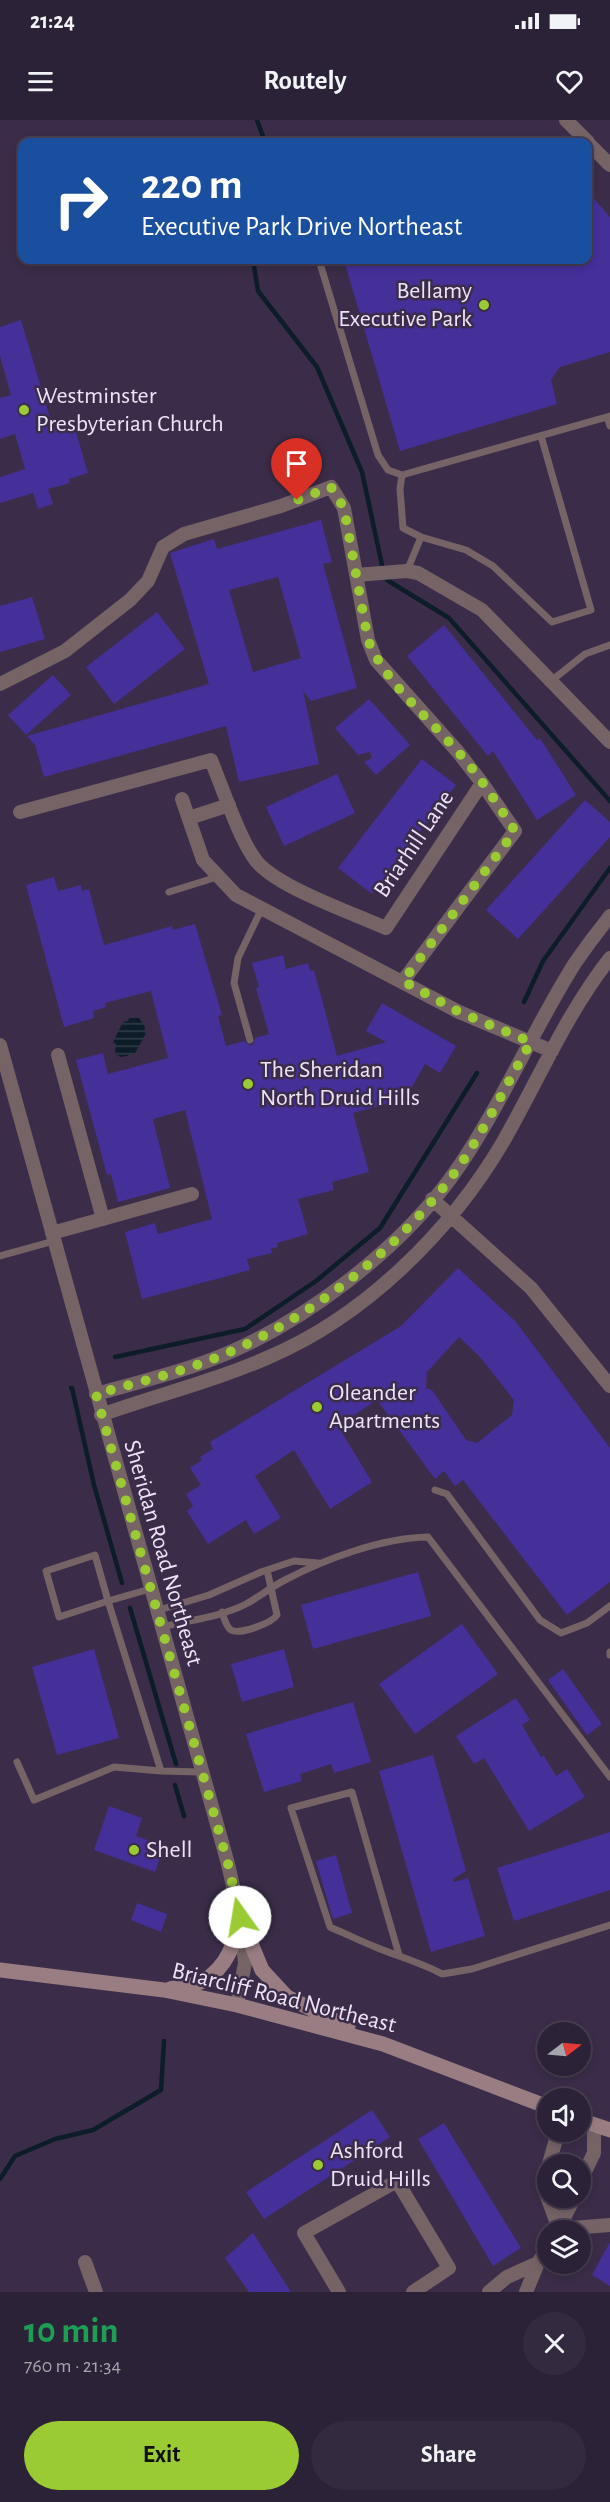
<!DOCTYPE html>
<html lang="en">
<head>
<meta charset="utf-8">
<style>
  :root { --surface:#2c2237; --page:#342a3f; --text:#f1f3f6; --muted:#a6a4ad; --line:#483f52; --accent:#9bcb33 }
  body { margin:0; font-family:"Alegreya Sans",sans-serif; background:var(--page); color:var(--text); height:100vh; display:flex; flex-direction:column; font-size:22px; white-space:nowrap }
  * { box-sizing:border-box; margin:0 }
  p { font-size:20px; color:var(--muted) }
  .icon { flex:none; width:33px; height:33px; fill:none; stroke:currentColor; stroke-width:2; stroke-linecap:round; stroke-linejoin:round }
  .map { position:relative; height:2172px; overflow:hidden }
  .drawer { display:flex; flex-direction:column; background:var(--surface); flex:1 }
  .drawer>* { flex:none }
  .banner { position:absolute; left:18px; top:18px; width:574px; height:126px; border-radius:12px; box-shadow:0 3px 9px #0003,0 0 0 2px var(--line); background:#1a4fa0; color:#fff; overflow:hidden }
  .needle { width:39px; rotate:74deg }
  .fabs { position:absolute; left:537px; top:1902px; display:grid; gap:12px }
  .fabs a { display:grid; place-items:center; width:54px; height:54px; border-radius:50%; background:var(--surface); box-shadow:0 3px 9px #0003,0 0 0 2px var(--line); font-size:30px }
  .pin { position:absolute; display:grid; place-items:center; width:51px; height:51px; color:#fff; margin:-62px -26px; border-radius:50% 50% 50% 0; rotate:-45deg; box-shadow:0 0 6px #0007 }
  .pin .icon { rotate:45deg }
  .me { position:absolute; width:66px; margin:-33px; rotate:347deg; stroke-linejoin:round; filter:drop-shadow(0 0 4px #0008) }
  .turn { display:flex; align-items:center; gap:21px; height:126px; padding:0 24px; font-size:27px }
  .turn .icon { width:78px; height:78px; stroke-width:2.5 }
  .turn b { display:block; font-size:42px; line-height:51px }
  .round { display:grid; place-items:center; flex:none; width:63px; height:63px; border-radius:32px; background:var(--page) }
  .summary { display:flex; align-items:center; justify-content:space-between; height:102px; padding:0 24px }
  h1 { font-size:36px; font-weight:600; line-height:45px; color:#1e9e55 }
  .cta { display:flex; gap:12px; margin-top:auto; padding:12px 24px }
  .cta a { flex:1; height:69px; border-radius:36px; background:var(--accent); color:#111; font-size:24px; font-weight:600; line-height:69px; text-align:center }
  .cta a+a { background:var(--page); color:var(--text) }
  .status { display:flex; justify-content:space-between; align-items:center; height:42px; padding:0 30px; background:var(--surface); direction:ltr }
  .status svg { height:16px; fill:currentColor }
  header { display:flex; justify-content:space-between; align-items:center; height:78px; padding:0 24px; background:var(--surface); font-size:27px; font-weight:600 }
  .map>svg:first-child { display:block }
  .water { fill:url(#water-rules) }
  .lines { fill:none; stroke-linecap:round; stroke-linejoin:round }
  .stream { stroke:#0d1c29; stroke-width:4.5 }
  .building { fill:#452f99; fill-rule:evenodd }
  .service { stroke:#756366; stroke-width:7 }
  .minor { stroke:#756366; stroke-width:14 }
  .secondary { stroke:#997d82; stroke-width:15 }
  .route { stroke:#9bcb33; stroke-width:10; stroke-dasharray:0 18 }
  .poi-dot { fill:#9bcb33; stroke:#3b2d49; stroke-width:2 }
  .labels { text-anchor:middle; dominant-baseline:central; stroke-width:5; stroke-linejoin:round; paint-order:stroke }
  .poi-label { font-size:24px; fill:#ede5f7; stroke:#3b2d49; text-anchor:start }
  .street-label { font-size:24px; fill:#ede5f7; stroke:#3b2d49 }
</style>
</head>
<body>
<div class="status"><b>21:24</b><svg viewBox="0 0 49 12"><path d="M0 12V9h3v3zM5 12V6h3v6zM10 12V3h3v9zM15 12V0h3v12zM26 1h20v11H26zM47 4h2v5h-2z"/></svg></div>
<header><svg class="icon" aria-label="menu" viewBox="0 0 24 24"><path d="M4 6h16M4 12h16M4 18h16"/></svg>Routely<svg class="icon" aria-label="heart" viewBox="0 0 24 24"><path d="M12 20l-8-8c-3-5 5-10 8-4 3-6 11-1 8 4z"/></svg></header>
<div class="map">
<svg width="610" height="2172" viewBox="0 0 610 2172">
  <defs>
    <pattern id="water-rules" width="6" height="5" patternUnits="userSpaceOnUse" patternTransform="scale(1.5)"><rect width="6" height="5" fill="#0d1c29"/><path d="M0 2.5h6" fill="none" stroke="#313d49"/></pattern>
  </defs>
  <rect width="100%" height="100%" fill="#3b2d49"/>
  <path class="water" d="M129,898H139L145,907L144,912L146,913L134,935L131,933L127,936L120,937L115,932L116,924L113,922L123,902L128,901Z"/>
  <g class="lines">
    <path class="stream" d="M257,0L265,22
      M253,140L258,171L317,247L362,352L382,445
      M387,460L449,498L610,681
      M524,882L543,841L610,748
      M115,1237L245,1209L316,1161L380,1108L477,953
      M71,1268H72L94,1365L122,1463
      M130,1488L176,1644
      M175,1665L184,1696
      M0,2059L15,2036L55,2019L93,2010L161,1970L164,1921"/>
  </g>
  <path class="building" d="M588,72L610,97V232L560,247L551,260L557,284L400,331L344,140H588Z
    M21,200L53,308L73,302L88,353L69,359L70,363L48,369L53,384L38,389L33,373L0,383V357L25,349L15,314L0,319V278L11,275L0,236V207Z
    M321,400L332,442L323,444L357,568L311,581L303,571L319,644L239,662L226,606L44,657L35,625L27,616L209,564L170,433L214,419L217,429ZM278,457L301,538L253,552L229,470Z
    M32,477L45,519L0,532V486Z
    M157,492L185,529L114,584L86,547Z
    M444,505L537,620L540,618L576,675L537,700L493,631L488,636L407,536Z
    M53,555L71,575L26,615L8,595Z
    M369,579L410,625L376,655L364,642L372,638L370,632L358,635L335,608Z
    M422,639L456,665L372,774L338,748Z
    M337,654L355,693L284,726L266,687Z
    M585,680L610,702V717L518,819L486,790Z
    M54,757L58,771L81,765L82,771L89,769L104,825L172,806L173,810L195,804L222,895L218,896L226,926L244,921L251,926L254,923L255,918L269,914L256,868L259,867L252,843L283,835L286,849L308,843L310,851L314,850L337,936L386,922L366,911L382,883L456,926L440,953L425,944L408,974L392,981L393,982L353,993L369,1052L332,1062L334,1070L298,1079L308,1114L277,1123L278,1127L271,1129L272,1133L247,1139L250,1150L142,1179L125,1112L155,1103L158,1114L212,1099L185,990L153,999L170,1068L118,1082L111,1054L107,1055L76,940L103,933L108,954L168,938L151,871L105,883L106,887L93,891L94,898L64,907L26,765Z
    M458,1148L516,1202L610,1328V1462L567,1495L463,1360L455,1366L444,1351L435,1359L377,1280L338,1306L372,1362L330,1389L294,1330L255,1356L281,1398L254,1414L246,1400L208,1424L187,1391L193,1386L186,1374L201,1365L190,1348L202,1340L200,1337L213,1329L210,1322L401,1206ZM459,1217L480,1237L514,1280L512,1295L477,1323L466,1320L432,1270L426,1268L427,1252Z
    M418,1452L431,1496L313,1529L301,1485Z
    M462,1504L498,1554L415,1614L379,1564Z
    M94,1529L119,1618L57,1635L32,1547Z
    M284,1529L294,1567L242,1582L231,1544Z
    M563,1549L602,1604L587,1615L548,1560Z
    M516,1578L530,1600L522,1605L541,1637L544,1636L556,1656L567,1649L585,1677L529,1711L484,1638L474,1644L456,1616Z
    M353,1582L371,1642L334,1653L331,1644L300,1654L302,1661L264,1672L246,1614Z
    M433,1635L466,1751L453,1759L454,1762L468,1758L485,1816L431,1832L379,1651Z
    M109,1686L142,1698L136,1716L164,1726L155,1752L94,1730Z
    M610,1712V1770L514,1801L497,1748Z
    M336,1735L352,1793L333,1799L316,1741Z
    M137,1783L167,1794L161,1812L131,1800Z
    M372,1990L390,2017L264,2099L246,2072Z
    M444,2003L521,2128L493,2146L418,2019Z
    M253,2113L291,2172H249L225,2138Z
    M610,2122V2166L592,2155Z"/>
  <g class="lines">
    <path class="service" d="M319,140L378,335L388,350L402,355
      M607,297L610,306
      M421,417L466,430L493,446L552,502L591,490L541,316
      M407,451L421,417L403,408L400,369L402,355L610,296
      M551,561L585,534L610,525
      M169,772L217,757
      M250,920L234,863L238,838L262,788
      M0,1136L54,1121
      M435,1370L447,1374L540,1500L561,1513L587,1503L610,1486
      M95,1435L108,1481L59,1497L46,1451Z
      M150,1469L108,1481L161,1651L201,1652
      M156,1491L209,1475L261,1452L294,1441L318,1443
      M222,1492C224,1498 226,1507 231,1510C240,1515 272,1503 277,1495L267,1450
      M162,1507C189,1500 221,1497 246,1484C259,1477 271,1467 285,1460C325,1439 381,1418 428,1417L610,1657
      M610,1532V1535
      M17,1642L34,1680L114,1647L161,1651
      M399,1835L352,1672L291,1688L330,1807C344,1813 358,1820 373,1826C396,1836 420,1842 442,1854L472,1849L610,1805"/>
    <path class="minor" d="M566,0L588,22
      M588,23L610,45
      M356,455L407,451L418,453L482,490L610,622
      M0,564L65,531L130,480L148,461L163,427L184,414L281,386L331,367L344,388L368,520L376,540L458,632L482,663L386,808C352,793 283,769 259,744C242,727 221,664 211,640L20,692
      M182,679L203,740L236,775L459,892L552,931
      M189,698L229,685
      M403,861L515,711L482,663
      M0,925L228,1744L240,1797L245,1843L237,1885
      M58,935L103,1099
      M432,1079L531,1168L610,1266
      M52,1113L192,1074
      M96,1274C132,1264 169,1255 205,1242C299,1208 404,1128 460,1045C503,981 534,908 575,843C586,827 598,811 610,796
      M101,1295C157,1275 215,1261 269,1237C365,1196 450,1112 503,1022C538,961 566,894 610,838
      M549,2044L558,2012
      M548,2052L544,2068L559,2109
      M580,2062L594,2033V2005
      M559,2109L610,2105
      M558,2110L574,2078
      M85,2142L96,2172
      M339,2172L304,2113L397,2061L449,2148L413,2172
      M489,2172L507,2157L538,2143
      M526,2172L538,2143L548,2128"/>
    <path class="secondary" d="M240,1797L262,1850L287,1877L348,1907
      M0,1850L164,1870L237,1885L383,1924L548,1987
      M170,1869C181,1866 194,1866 203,1861C228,1847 235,1822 240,1797
      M580,2000L610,2010"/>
  </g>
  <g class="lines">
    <path class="route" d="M240,1797L228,1744L96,1274C132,1264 170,1255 205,1242C302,1206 398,1132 458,1048C486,1008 507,963 531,922L459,892L403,861L515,711C497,684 480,656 458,632C427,596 386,564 368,520L344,388L331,367L297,380"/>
  </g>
  <g class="poi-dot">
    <circle cx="484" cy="185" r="6"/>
    <circle cx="24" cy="290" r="6"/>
    <circle cx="248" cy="964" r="6"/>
    <circle cx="317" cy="1287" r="6"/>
    <circle cx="134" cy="1730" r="6"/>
    <circle cx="318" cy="2045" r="6"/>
  </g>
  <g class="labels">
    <g class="poi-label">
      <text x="472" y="171" text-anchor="end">Bellamy<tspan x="472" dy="28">Executive Park</tspan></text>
      <text x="36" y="276">Westminster<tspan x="36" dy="28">Presbyterian Church</tspan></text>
      <text x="260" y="950">The Sheridan<tspan x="260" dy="28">North Druid Hills</tspan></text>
      <text x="329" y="1273">Oleander<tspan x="329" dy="28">Apartments</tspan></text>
      <text x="146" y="1730">Shell</text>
      <text x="330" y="2031">Ashford<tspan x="330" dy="28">Druid Hills</tspan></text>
    </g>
    <g class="street-label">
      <text transform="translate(414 724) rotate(-56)">Briarhill Lane</text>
      <text transform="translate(163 1433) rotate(74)">Sheridan Road Northeast</text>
      <text transform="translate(284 1878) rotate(14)">Briarcliff Road Northeast</text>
    </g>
  </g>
</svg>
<div class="fabs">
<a><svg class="needle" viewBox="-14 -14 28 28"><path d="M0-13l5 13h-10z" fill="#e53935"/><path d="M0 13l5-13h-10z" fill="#a6a4ad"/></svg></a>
<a><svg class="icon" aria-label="sound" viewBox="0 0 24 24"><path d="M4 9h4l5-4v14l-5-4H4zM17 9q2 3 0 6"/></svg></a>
<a><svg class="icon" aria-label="search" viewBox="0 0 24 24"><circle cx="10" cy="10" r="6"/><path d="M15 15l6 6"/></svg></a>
<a><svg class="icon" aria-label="layers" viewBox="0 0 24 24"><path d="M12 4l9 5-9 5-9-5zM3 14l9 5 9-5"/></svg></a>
</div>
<div class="pin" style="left:297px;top:380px;background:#d93025"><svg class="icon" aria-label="arrive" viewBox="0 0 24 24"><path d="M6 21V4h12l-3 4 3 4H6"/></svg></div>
<svg class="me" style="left:240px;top:1797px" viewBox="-20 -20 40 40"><circle r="19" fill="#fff"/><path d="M0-13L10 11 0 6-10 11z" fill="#9bcb33"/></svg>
<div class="banner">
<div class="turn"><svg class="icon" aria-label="right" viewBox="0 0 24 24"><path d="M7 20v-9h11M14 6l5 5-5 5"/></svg><div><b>220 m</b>Executive Park Drive Northeast</div></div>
</div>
</div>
<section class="drawer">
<div class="summary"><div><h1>10 min</h1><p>760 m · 21:34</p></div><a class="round"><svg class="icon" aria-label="close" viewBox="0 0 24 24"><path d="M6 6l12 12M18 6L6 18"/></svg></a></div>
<div class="cta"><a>Exit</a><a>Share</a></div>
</section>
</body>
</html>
